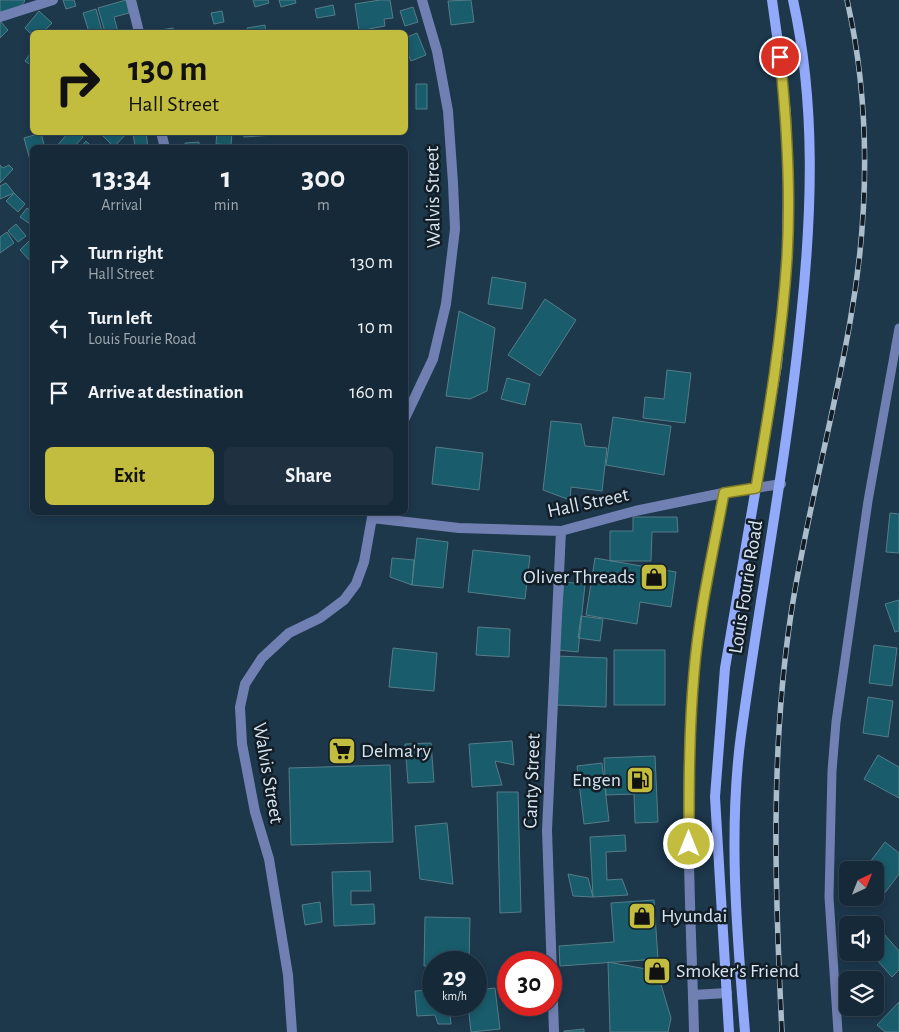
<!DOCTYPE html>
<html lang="en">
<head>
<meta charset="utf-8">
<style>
  :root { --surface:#162938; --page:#1f3140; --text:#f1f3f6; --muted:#9ea6ae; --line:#354553; --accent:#c3bd3f }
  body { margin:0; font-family:"Alegreya Sans",sans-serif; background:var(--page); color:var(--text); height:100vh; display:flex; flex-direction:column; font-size:19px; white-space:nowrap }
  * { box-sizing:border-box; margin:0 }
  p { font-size:16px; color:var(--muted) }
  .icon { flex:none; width:28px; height:28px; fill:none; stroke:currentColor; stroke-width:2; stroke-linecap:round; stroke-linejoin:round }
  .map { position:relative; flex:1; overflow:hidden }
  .drawer { position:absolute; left:30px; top:145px; width:378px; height:370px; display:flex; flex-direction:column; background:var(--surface); border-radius:8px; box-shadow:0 2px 8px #0003,0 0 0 1px var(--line) }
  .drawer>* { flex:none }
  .guide { position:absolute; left:30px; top:30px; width:378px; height:105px; border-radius:8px; box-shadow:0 2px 8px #0003,0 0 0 1px var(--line); background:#c3bd3f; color:#111; overflow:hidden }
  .needle { width:32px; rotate:43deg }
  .tools { position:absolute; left:839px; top:861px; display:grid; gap:10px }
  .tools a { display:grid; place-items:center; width:45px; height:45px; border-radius:8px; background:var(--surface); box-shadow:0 2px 8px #0003,0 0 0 1px var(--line); font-size:25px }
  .speed { position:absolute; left:422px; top:951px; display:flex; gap:10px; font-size:25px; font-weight:700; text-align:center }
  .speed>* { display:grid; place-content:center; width:65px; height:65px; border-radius:50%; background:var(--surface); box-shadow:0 2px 8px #0003,0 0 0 1px var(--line); line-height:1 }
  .speed small { font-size:12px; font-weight:400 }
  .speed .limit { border:8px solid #d22; background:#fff; color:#111 }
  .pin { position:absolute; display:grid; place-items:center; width:42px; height:42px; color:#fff; margin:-21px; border:2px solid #fff; border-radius:50%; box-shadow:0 1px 5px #0007 }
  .me { position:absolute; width:55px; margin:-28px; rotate:0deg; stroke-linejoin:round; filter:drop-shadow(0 0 4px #0008) }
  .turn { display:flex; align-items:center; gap:18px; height:105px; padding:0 15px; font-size:22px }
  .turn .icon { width:65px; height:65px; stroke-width:2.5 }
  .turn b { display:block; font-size:35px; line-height:42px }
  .eta { display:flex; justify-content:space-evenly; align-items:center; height:85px; text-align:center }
  .eta b { font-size:30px; font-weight:600; line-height:35px }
  .button { display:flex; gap:10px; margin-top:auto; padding:10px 15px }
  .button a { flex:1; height:58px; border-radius:8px; background:var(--accent); color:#111; font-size:20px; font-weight:600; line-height:58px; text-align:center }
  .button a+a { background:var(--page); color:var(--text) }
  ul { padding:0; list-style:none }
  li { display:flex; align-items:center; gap:15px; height:65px; padding:0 15px }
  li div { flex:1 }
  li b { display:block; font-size:19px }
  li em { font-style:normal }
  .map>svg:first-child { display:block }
  .building { fill:#195c6b; stroke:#557d88 }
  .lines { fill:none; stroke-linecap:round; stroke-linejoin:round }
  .service { stroke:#7180b2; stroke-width:9 }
  .minor { stroke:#7180b2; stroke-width:10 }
  .secondary { stroke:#93aafa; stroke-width:10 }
  .rail-casing { stroke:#abbdcb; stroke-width:5.5 }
  .rail { stroke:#121d26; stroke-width:4; stroke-dasharray:11; stroke-linecap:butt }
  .route-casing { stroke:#7f7b29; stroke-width:12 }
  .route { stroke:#c3bd3f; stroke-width:9 }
  .labels { text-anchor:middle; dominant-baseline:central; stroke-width:5; stroke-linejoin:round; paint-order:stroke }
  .street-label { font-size:20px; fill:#d6e5f2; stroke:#121d26 }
  .poi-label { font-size:20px; fill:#d6e5f2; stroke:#121d26; text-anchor:start }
</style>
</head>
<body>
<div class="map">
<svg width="899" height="1032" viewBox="0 0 899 1032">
  <rect width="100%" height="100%" fill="#1d374b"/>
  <path class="building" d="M0,0H24L25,1L10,19L0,11Z
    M63,0H74L76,6L66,9Z
    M126,0L129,13L114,17L118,32H105L98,8Z
    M253,0H268L269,3L255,7Z
    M279,0H295L296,3L281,7Z
    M380,0H390L393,18L384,19L385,26L359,31L355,4Z
    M471,0L474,22L451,25L448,1Z
    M333,5L335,15L317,18L315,9Z
    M413,7L418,22L405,26L400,11Z
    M96,9L102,31L89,32L83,13Z
    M39,11L52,23L43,32H32V35L25,28Z
    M222,11L224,22L214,24L211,13Z
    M0,21L8,30L0,38Z
    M265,25L266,32H248L247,28Z
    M173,28L175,32H154V31Z
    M417,33L426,55L411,61L405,46V38Z
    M32,51V66L25,61Z
    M416,84H427V109H416Z
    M69,132H79L83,137L73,148H55Z
    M99,132H122L125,135L114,147Z
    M133,132H146L148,148H135Z
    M217,132H232L231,145L216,144Z
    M243,132H275V135L244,137Z
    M41,133L45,148H32V159L30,160L24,138Z
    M86,141L93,148H80Z
    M199,142V148H186L185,143Z
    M0,165L3,168L9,165L13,169L0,183Z
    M6,183L14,193L0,199V186Z
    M14,193L25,204L18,212L6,201Z
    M27,208L32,212V221L30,224L20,217Z
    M16,224L26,236L18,242L8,231Z
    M7,232L14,243L0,253V237Z
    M31,239L32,240V263L20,250Z
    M492,277L526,283L522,309L488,304Z
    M545,299L576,320L540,376L508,355Z
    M459,311L495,328L487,391L470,399L446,396Z
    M667,370L691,373L685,423L643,418L645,397L664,399Z
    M507,378L530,384L525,405L501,399Z
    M613,417L671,426L664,475L606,465Z
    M551,421L581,424L585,446L607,448L602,491L571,487L570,500L543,490Z
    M436,447L483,453L479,490L432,484Z
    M890,513L899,514V553L886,552Z
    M633,517H677L678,532H652L651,561H610V531H633Z
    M417,538L448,542L443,588L412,585Z
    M473,550L530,556L525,599L468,592Z
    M392,558L414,560L412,585L390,577Z
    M595,558L676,572L671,607L640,602L637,624L586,615Z
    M564,582L585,584L578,652L558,650Z
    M899,600V631L895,632L885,604Z
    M581,616L603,619L600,641L578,638Z
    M478,627L510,629L509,657L476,655Z
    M874,645L897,648L892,686L869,683Z
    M393,648L437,653L434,691L389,687Z
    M614,650H665V705H614Z
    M557,656L607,658L606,707L555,705Z
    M868,697L893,701L888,737L863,733Z
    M512,741L514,765L495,761L502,785L472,787L469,744Z
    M431,743L434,782L408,783L405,744Z
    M878,755L899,767V798L864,779Z
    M655,756L658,822L635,823L634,794L606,795L604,758Z
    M602,763L609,821L584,824L577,766Z
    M390,765L393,842L291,845L289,768Z
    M497,792H518L521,912L500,913Z
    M447,823L453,884L420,879L415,826Z
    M625,835L626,851L606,852L607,880L622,879L628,895L593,897L590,837Z
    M885,842L899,853V874L878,902L872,898H875V870H864Z
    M370,871L371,891H351V905L374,904L375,924L334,926L332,872Z
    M568,874L588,878L593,897L573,896Z
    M654,900L658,959L560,966L559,946L614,942L611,903Z
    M320,902L322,922L305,925L302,905Z
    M425,917L470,918L469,962H434V966H424Z
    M876,925L899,951V970L892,977L870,952H875Z
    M608,962L657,971L671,1018L668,1032H610Z
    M495,988L500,1029L471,1032L468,1005H476V990Z
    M434,990V1005H449L451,1024H438L435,1015L417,1016L415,991Z
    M899,1002V1032H885L877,1025Z
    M584,1029V1032H564V1031Z"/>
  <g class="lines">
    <path class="service" d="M838,1032L829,897L832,771L836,722L868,501L899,328"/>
    <path class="minor" d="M131,0L139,32
      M0,17L53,0
      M161,132L165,148
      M405,418L433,359L446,304L455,229L453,183L448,111L437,51L422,0
      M372,518L459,528L561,531L635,511L723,493L781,484
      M693,995L727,993
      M292,1032L288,975L269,859L255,812L242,744L240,707L245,684L262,658L289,633L320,618L344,600L356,584L364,562L373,512
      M554,1032L547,830L561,531
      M694,1032C691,912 683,792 694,672C699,612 713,552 723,493"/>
    <path class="secondary" d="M729,1032L715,797L725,668L777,365L787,258L788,178L786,114L780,57L772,0
      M745,1032C737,934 728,833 741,735C760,595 787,457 801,317C812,212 816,104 793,0"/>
    <g class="rail-casing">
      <path id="rail" d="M782,1032C775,893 770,752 791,614C806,516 833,420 850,322C869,217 871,105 847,0"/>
    </g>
    <use href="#rail" class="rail"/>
  </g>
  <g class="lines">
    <g class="route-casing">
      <path id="route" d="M689,844C689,786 689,730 694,673C699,612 713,552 724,493L756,488C769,412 782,336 787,258C791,191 787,124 780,57"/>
    </g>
    <use href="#route" class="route"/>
  </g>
  <defs>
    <g id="shop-square" transform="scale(1.4375)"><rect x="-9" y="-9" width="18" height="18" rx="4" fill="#c3bd3f" stroke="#121d26"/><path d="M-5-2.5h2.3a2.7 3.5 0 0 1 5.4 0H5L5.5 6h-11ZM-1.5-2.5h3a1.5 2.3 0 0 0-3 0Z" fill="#111"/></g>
    <g id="supermarket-square" transform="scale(1.4375)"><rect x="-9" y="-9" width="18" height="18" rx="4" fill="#c3bd3f" stroke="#121d26"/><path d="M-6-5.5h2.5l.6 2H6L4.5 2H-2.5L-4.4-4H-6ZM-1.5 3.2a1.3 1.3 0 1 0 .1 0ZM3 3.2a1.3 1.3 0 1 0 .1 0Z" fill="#111"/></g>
    <g id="fuel-square" transform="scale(1.4375)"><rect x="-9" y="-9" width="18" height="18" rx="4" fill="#c3bd3f" stroke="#121d26"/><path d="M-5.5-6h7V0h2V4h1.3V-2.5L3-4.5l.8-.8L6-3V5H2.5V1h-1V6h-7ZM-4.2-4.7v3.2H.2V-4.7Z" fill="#111"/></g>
  </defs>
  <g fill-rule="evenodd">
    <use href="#shop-square" x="654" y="577"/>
    <use href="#supermarket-square" x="342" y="751"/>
    <use href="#fuel-square" x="640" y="780"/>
    <use href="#shop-square" x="642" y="916"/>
    <use href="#shop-square" x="657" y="971"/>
  </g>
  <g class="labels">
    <g class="street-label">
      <text transform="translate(433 197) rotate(-91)">Walvis Street</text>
      <text transform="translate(588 503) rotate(-12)">Hall Street</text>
      <text transform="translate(746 587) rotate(-81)">Louis Fourie Road</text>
      <text transform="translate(268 773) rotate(80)">Walvis Street</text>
      <text transform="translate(532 781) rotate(-88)">Canty Street</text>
    </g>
    <g class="poi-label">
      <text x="635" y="577" text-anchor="end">Oliver Threads</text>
      <text x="361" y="751">Delma'ry</text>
      <text x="621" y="780" text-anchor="end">Engen</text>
      <text x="661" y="916">Hyundai</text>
      <text x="676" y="971">Smoker's Friend</text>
    </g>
  </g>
</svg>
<div class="tools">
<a><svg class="needle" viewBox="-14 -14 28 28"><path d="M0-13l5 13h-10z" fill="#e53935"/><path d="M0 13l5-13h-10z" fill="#9ea6ae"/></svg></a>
<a><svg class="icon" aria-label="sound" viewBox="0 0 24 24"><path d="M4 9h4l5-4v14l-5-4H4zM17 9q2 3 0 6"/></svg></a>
<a><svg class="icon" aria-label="layers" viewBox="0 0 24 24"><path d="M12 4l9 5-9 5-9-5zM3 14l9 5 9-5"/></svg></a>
</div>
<div class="speed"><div>29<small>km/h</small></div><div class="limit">30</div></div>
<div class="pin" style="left:780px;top:57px;background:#d93025"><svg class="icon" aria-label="arrive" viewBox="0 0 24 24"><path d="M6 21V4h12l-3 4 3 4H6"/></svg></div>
<svg class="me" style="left:689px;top:844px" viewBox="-20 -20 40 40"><circle r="17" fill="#c3bd3f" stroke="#fff" stroke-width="3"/><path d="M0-11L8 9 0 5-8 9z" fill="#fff"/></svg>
<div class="guide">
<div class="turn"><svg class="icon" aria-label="right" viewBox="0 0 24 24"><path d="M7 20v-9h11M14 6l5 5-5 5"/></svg><div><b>130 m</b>Hall Street</div></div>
</div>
<section class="drawer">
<div class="eta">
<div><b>13:34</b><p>Arrival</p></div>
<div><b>1</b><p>min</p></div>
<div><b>300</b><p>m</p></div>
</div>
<ul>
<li><svg class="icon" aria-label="right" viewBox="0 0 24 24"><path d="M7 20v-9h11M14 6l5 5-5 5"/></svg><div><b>Turn right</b><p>Hall Street</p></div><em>130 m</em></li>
<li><svg class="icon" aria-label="left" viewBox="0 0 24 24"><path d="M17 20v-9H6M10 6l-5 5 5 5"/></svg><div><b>Turn left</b><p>Louis Fourie Road</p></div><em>10 m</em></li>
<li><svg class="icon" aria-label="arrive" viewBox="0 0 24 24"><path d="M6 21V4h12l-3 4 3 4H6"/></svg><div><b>Arrive at destination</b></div><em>160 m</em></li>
</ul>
<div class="button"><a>Exit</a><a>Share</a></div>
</section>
</div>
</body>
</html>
